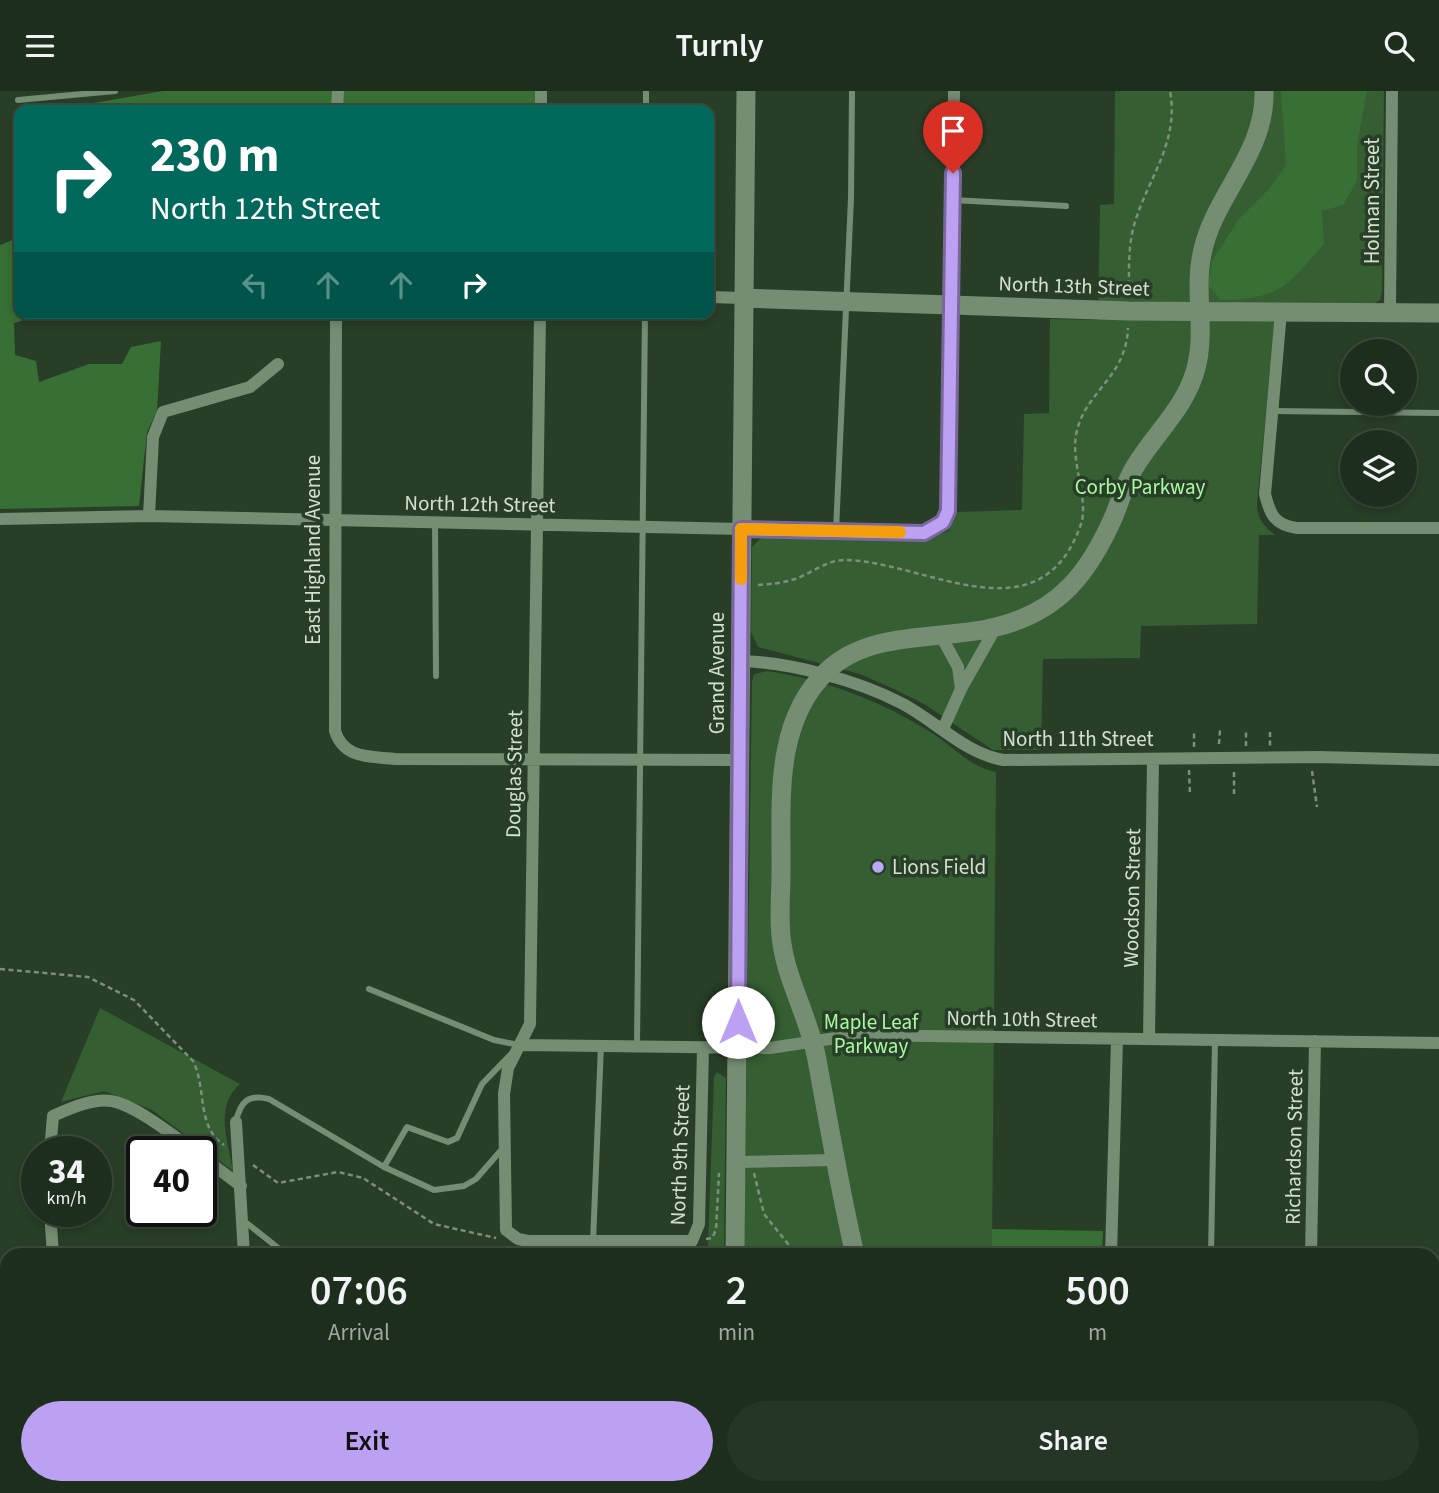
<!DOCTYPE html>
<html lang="en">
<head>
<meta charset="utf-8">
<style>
  :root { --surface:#1e2e1d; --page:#263626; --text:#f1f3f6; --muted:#a1a8a4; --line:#3c4a3b; --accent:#bca0f2 }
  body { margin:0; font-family:"Source Sans 3",sans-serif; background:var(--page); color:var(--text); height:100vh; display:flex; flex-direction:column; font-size:26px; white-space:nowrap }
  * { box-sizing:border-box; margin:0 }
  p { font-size:23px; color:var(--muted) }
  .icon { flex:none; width:38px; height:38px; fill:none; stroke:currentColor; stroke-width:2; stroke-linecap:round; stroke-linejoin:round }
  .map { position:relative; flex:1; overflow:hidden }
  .sheet { position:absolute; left:0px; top:1157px; width:1440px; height:247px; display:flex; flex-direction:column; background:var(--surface); border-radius:21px 21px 0 0; box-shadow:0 4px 10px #0003,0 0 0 2px var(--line) }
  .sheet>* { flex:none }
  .banner { position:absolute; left:14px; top:14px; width:700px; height:214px; border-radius:14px; box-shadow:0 4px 10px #0003,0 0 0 2px var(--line); background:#00695c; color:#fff; overflow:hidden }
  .controls { position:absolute; left:1340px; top:248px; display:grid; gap:14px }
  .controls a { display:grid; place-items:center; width:77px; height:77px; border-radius:50%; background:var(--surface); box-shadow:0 4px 10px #0003,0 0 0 2px var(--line); font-size:35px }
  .speed { position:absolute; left:21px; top:1045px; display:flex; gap:14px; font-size:35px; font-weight:700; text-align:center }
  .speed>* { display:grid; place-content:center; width:91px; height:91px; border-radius:50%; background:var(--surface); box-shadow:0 4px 10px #0003,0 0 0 2px var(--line); line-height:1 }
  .speed small { font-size:18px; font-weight:400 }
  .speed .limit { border:4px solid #111; border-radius:10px; background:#fff; color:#111 }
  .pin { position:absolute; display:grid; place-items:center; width:60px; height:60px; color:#fff; margin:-72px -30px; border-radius:50% 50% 50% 0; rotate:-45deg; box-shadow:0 0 7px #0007 }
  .pin .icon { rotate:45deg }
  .me { position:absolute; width:77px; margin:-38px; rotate:0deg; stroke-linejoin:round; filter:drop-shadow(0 0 5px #0008) }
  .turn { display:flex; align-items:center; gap:24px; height:147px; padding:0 21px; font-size:32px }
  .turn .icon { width:91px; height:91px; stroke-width:2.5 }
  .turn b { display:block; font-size:49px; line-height:60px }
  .lanes { display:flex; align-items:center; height:66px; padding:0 21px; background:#0003; justify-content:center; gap:35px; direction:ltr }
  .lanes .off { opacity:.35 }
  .eta { display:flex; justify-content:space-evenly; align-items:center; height:119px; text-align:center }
  .eta b { font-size:42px; font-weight:600; line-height:49px }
  .cta { display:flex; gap:14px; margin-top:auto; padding:14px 21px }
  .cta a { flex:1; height:80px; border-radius:42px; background:var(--accent); color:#111; font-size:28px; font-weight:600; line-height:80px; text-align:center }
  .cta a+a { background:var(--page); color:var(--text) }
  header { display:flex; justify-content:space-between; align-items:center; height:91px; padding:0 21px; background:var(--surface); font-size:32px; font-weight:600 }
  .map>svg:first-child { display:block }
  .green { fill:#355e33 }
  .forest { fill:#376f34 }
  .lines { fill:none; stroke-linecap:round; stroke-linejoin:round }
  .path { stroke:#7d8f7b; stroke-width:2.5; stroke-dasharray:5 3.5; stroke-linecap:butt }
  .lane { stroke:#758d73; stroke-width:6 }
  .street { stroke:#758d73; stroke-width:12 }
  .secondary { stroke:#758d73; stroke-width:19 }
  .primary { stroke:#539a50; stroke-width:21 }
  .route-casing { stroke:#7a689d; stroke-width:18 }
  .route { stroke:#bca0f2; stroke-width:12 }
  .slow { stroke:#f59e0b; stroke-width:12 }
  .poi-dot { fill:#b9aaf7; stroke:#283e27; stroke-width:2.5 }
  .labels { text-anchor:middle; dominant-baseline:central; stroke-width:7; stroke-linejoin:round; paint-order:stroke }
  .street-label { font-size:21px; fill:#d3e0d1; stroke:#283e27 }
  .park-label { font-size:21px; fill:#a9f8a3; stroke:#283e27 }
  .poi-label { font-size:21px; fill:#d3e0d1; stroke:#283e27; text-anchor:start }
</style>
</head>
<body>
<header><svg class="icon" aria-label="menu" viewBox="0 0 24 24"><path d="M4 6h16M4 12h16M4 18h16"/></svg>Turnly<svg class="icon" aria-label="search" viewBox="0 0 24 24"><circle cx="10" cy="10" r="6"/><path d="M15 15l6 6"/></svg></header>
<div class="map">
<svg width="1439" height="1402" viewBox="0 0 1439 1402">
  <rect width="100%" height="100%" fill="#283e27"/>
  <path class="green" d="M1115,0H1384L1382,201L1380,209L1375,212H1277L1257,412C1257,427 1263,435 1275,444H1259L1257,533L1141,535L1140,567L1043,568L1041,659H993L924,613L894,598L860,583L758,556L751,541L752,456L762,446L922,449L949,440L957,421L1022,419L1024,323L1049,322L1050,228L1098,229L1100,114L1114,113Z
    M767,580C827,589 881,610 932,642C954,656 970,676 996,681L992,1164H744L752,591L754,583Z
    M100,917L240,993C214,1015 228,1051 233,1080L152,1019L104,1000L61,1011Z
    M717,981L726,987L724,1164H672V1161L703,1162L708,1156L714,986Z
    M686,1396L1094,1397V1402H683Z"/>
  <path class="forest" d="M163,0H537V19H53Z
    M1281,0H1367L1357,54V90L1343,114L1322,120L1324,153C1286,196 1281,208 1221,209L1208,194L1212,170L1239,128L1269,98L1286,74Z
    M19,96V222H31V227L14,232L15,264L36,270L39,291L89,273H122L131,256L161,250L157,320L147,341L139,415L0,418V154L18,147L13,105Z
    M992,1138L1103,1140L1102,1164H992Z
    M1290,1397L1401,1396V1402H1290Z"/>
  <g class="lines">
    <path class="path" d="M1129,203C1129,181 1128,160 1133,138C1145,91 1180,53 1170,0
      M758,494C771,493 783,492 795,488C810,483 827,469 844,469C923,469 1040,552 1081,433C1089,410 1071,372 1076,344C1084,300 1126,288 1128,237
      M1270,641V655
      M1219,653L1220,639
      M1246,655V641
      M1194,656V639
      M1189,679L1190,704
      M1312,680L1317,716
      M1234,681V706
      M0,878L88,886L134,909L193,970C207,997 196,1036 224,1054
      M253,1074L278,1092L338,1081L363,1087L434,1133L496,1147
      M754,1082L764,1123L797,1164
      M706,1148L712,1147L716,1139L719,1082
      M878,1396L883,1402
      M987,1396L988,1402"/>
    <path class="lane" d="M18,9L115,0
      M646,19V0
      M953,109L1066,115
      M1273,320L1439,322
      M435,431L436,585
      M836,440L851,107L852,0
      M369,898L494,949L519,954
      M637,954L645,222
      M236,1031C240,1010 249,1003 269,1008L384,1076L434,1099L464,1095L476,1088L503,1057
      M384,1076L407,1036L448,1051L457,1047L482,993L512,962
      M244,1130L287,1164
      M593,1151L601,954
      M1211,1164L1215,949
      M619,1396L626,1402
      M184,1402L185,1396
      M1408,1402V1396"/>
    <path class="street" d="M337,19L338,0
      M541,19V0
      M709,206L742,207
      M1281,221L1265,403C1270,424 1275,434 1297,437H1439
      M1390,221L1392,0
      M336,222L335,640C344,668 369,665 395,668L740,669
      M540,222L530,933L508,977L504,1003L506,1139L518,1148L528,1150H692L699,1133L703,957
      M149,425L153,346L163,321L250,296L278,273
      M0,428L149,425L924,442C937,437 943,432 948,420L954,0
      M941,545L958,576L961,598
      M740,570C789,571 857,589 901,612C936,630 964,662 1003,669L1318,666L1439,669
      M943,638L961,598L996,536
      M1149,947L1153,668
      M521,954L770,957L856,944L1439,952
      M236,1031L244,1164
      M50,1060L53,1025C69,1018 93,1007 111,1010C134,1013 175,1046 195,1060
      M201,1065L241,1095
      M738,1071L833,1069
      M50,1120L53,1164
      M1111,1164L1117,948
      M1311,1164L1315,950
      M1433,1328L1439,1329
      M13,1402L14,1396
      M1105,1402V1396"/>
    <path class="secondary" d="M742,207L1128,220L1439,222
      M735,1164L746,0
      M855,1164C840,1099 829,1034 817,969C810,929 788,893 782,853C778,830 781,806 781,782C782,715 772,632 827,580C871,538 941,550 996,536C1059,521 1089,482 1114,425C1120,410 1125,393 1133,379C1153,344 1186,317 1196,277C1206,240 1194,200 1202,163C1213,105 1266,63 1264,0
      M926,1396L930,1402
      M250,1402V1396
      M674,1402L677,1396"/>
    <path class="primary" d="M0,1328L7,1329
      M411,1396L419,1402"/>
  </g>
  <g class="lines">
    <g class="route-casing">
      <path id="route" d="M738,931L741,438L924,442L943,431L948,420L953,82"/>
    </g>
    <use href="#route" class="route"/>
    <path class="slow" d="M741,488V438L900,441"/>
  </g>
  <circle class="poi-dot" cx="878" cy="776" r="7"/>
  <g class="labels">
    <g class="street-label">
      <text transform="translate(1372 110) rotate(-90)">Holman Street</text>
      <text transform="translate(1074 195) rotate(2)">North 13th Street</text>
      <text transform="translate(480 413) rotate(1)">North 12th Street</text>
      <text transform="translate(313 459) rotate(-90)">East Highland Avenue</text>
      <text transform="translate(717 582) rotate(-90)">Grand Avenue</text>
      <text x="1078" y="648">North 11th Street</text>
      <text transform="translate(514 683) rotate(-89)">Douglas Street</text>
      <text transform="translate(1132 807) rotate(-89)">Woodson Street</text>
      <text transform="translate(1022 928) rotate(1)">North 10th Street</text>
      <text transform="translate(1294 1056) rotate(-89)">Richardson Street</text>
      <text transform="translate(680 1064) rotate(-88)">North 9th Street</text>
    </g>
    <g class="park-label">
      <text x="1140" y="396">Corby Parkway</text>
      <text x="871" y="931">Maple Leaf<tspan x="871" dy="24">Parkway</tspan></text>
    </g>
    <g class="poi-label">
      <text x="892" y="776">Lions Field</text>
    </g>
  </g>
</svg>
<div class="controls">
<a><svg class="icon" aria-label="search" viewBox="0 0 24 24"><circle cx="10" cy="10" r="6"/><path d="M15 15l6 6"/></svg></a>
<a><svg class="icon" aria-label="layers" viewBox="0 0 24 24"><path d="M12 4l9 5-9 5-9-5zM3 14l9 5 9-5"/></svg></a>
</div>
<div class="speed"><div>34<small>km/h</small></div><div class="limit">40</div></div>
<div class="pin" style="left:953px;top:82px;background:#d93025"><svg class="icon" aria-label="arrive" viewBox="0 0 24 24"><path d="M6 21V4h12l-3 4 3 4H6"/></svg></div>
<svg class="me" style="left:738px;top:931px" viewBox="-20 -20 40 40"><circle r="19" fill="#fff"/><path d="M0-13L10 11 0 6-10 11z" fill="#bca0f2"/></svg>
<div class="banner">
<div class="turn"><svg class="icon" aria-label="right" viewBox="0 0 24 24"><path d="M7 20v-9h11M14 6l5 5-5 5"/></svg><div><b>230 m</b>North 12th Street</div></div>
<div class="lanes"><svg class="icon off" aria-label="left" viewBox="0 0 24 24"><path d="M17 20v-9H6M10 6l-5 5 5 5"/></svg><svg class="icon off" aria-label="ahead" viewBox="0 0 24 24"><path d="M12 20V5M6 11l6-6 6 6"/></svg><svg class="icon off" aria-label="ahead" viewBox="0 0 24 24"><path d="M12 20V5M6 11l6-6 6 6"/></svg><svg class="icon" aria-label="right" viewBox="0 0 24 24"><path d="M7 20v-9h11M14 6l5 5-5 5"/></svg></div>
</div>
<section class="sheet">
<div class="eta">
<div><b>07:06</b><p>Arrival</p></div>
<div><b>2</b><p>min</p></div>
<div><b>500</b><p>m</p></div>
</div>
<div class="cta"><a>Exit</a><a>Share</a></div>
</section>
</div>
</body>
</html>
